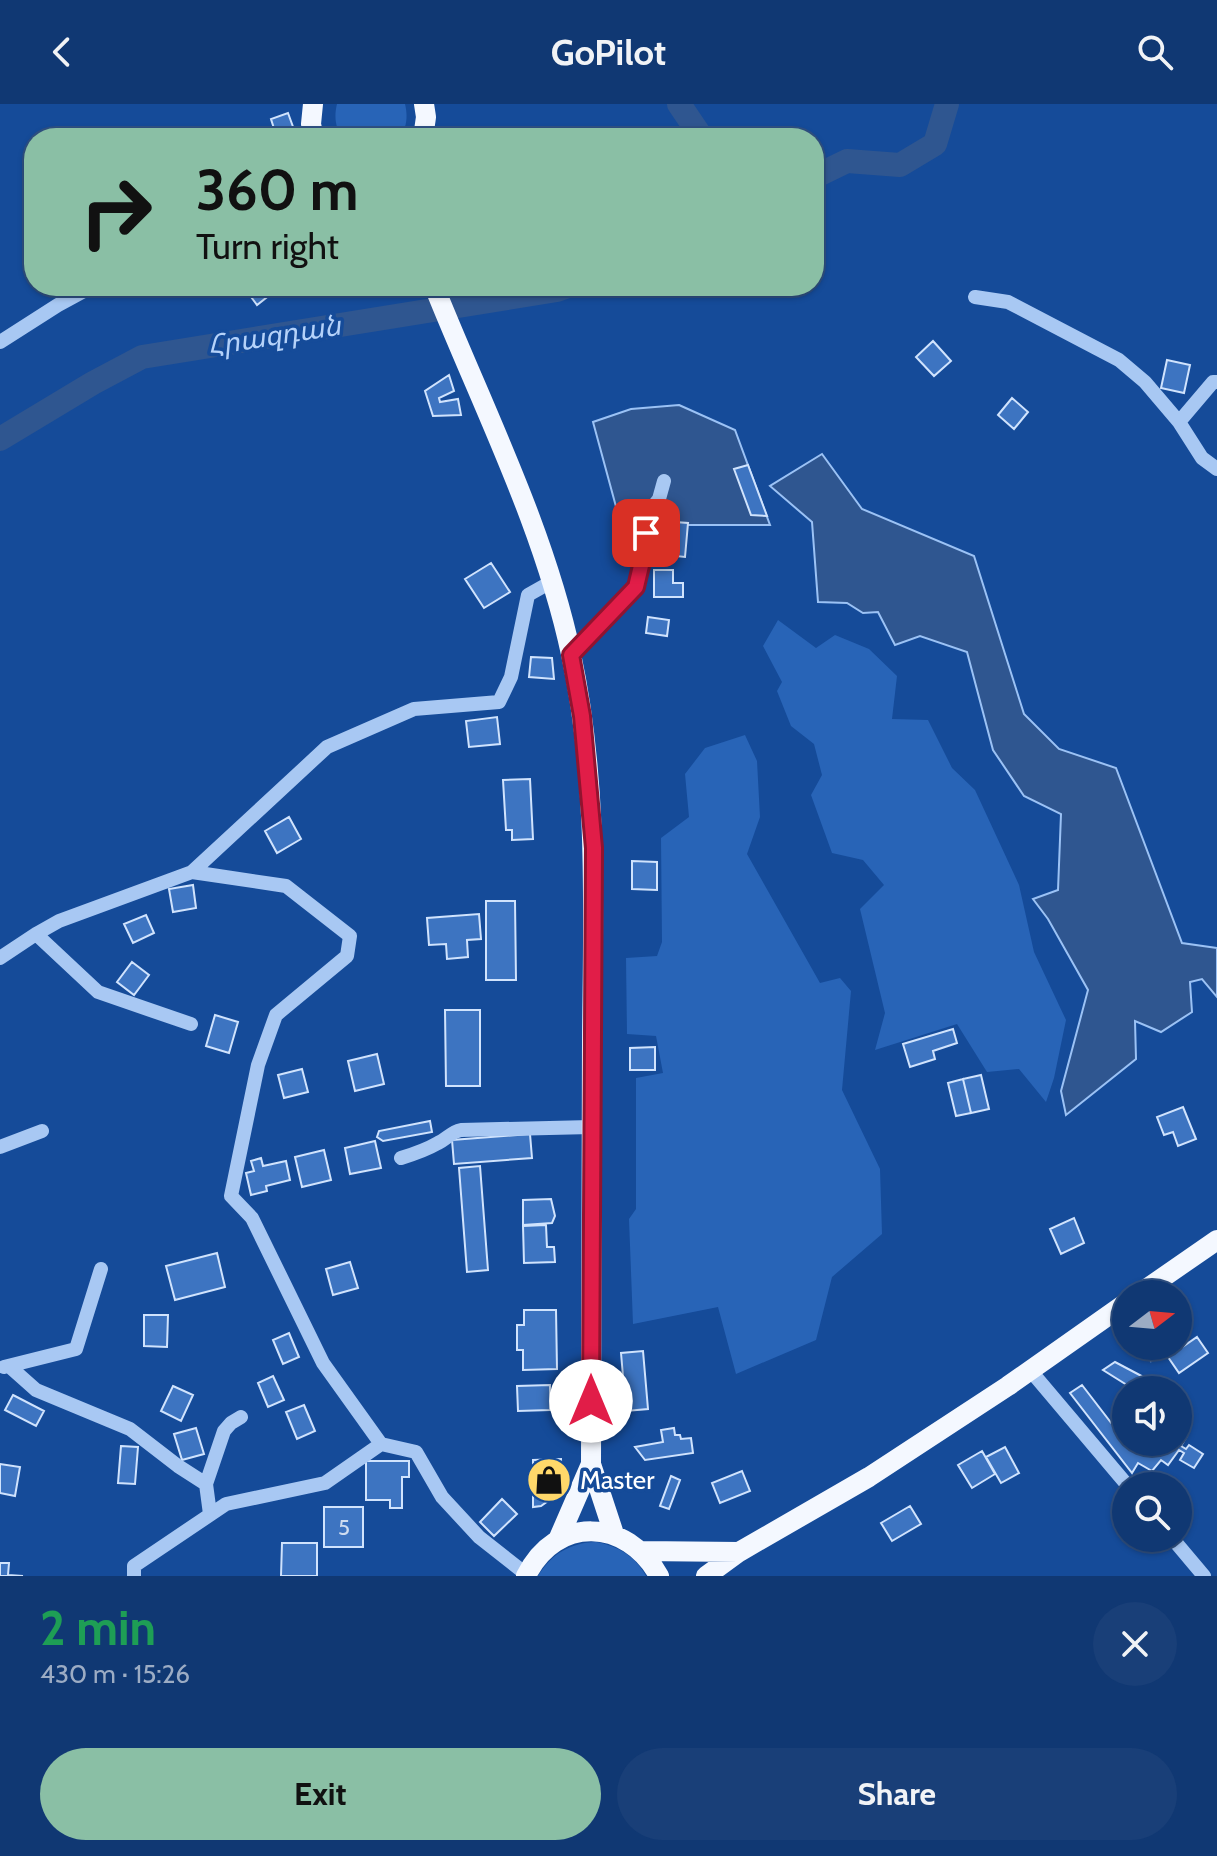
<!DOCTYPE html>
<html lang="en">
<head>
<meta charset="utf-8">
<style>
  :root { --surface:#103873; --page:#193f78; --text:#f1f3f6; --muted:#9cacc4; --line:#305285; --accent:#8abfa5 }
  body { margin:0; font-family:Cabin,"Noto Sans Armenian",sans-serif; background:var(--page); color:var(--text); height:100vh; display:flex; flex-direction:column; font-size:30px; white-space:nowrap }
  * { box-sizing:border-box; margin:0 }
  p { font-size:26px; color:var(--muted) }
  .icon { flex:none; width:44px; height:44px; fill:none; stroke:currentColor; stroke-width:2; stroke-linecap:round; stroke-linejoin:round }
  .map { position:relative; height:1472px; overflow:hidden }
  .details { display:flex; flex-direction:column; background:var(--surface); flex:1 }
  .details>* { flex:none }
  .banner { position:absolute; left:24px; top:24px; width:800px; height:168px; border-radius:32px; box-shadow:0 2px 6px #0004,0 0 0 2px var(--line); background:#8abfa5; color:#111; overflow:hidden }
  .needle { width:52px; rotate:74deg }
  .controls { position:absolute; left:1112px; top:1176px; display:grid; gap:16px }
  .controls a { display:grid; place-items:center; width:80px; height:80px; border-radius:50%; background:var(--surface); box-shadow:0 2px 6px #0004,0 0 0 2px var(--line); font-size:40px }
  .pin { position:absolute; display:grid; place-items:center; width:68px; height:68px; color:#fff; margin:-34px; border-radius:16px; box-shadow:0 4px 12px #0006 }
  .me { position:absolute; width:88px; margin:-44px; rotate:0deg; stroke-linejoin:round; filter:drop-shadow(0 0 6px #0008) }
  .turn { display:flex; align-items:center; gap:28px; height:168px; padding:0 40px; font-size:36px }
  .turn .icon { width:104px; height:104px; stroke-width:2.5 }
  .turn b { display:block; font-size:56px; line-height:68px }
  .round { display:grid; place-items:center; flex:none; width:84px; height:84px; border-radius:42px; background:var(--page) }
  .overview { display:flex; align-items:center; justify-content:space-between; height:136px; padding:0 40px }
  h1 { font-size:48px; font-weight:700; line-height:60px; color:#1e9e55 }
  .primary-button { display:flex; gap:16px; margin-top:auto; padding:16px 40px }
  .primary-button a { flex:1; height:92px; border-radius:48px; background:var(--accent); color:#111; font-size:32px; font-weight:700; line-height:92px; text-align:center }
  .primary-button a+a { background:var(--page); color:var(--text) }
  header { display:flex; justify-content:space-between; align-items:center; height:104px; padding:0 40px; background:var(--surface); font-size:36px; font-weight:700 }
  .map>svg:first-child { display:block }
  .green { fill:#2864b7 }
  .water { fill:#2f5690; stroke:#9bc2f5; stroke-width:2 }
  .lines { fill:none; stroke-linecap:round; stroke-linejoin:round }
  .river { stroke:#2f5690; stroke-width:24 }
  .building { fill:#3d74c1; stroke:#d0e3fd; stroke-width:2 }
  .minor { stroke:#a8c8f3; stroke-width:14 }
  .major { stroke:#f4f8ff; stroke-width:20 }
  .route-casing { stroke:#92132f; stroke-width:20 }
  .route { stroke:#e11d48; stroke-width:14 }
  .labels { text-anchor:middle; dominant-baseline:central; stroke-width:7; stroke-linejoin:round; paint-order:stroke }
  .number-label { font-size:22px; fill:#cedcf0 }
  .poi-label { font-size:26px; fill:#fff; stroke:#154b99; text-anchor:start }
  .water-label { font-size:28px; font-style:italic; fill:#b5d2f9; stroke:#154b99 }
</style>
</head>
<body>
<header><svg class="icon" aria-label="back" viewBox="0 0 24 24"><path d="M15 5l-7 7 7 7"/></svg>GoPilot<svg class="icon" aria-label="search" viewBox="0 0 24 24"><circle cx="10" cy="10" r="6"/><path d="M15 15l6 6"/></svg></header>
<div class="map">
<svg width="1217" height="1472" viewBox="0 0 1217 1472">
  <rect width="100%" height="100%" fill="#154b99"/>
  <path class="green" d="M337,0H405C408,12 407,24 399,34H343C335,24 334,12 337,0Z
    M778,516L816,544L835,531L869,545L897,572L892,615L928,616L952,664L975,686L1019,781L1034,848L1066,916L1054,974L1046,998L1019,965L987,968L957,920L875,946L885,909L860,805L884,781L863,756L832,749L811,691L822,671L814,640L791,622L777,587L782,578L763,542Z
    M745,631L757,657L760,713L747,750L820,879L840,874L851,887L842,986L880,1065L882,1130L832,1173L816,1236L736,1270L718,1203L633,1220L629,1115L636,1105V974L663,969L656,932L627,930L626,854L657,852L662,838L661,734L689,713L685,670L705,644Z
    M596,1438C618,1442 635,1452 646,1472H538C552,1450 569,1439 596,1438Z"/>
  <path class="water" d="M679,301L735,326L770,421H621L593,318L631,305Z
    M822,350L862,405L974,452L1024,610L1059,645L1116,664L1182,839L1217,844V893L1202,875L1190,878L1192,908L1161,928L1135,917L1136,955L1066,1011L1061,987L1088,886L1048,815L1033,795L1058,786L1061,710L1024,692L993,646L967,548L920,532L895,541L878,508L863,509L847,499L818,498L812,418L770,382Z"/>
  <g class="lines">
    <path class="river" d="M679,0L702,34
      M814,73L847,57L900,61L935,40L947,0
      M0,335L93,279L142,253L557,186L568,182"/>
  </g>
  <path class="building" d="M288,9L296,31L289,34H277L271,15Z
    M243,182H265L271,190L257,201Z
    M933,237L951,257L934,272L916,253Z
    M1167,256L1190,261L1184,289L1161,284Z
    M449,271L454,287L439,294L440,298L458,295L461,311L433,312L425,287Z
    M1012,294L1028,308L1014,325L998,311Z
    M748,361L767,412L751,411L734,365Z
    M661,417L688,419L685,453L658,450Z
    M491,459L510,488L484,504L465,475Z
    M654,466H673V479H683V493H654Z
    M648,513L669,516L667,532L646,529Z
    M531,553L552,554L554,575L529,573Z
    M497,613L500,640L469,643L466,617Z
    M530,675L533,735L512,736V726H506L503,676Z
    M289,713L301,735L277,749L265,727Z
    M632,757L657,758V786L632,785Z
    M193,781L196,804L173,808L169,785Z
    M486,797H515L516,876H486Z
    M479,810L481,835L467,836L468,853L447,855L446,840L429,841L427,814Z
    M146,811L154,829L133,839L124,820Z
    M132,858L149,871L134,891L117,878Z
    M445,906H480V982H446Z
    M215,911L238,918L229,949L206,942Z
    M953,925L957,939L933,947L935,955L910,963L903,940Z
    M655,943V966H630V944Z
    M377,950L384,980L355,987L348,957Z
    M302,965L308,988L284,994L278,971Z
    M981,971L989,1005L971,1009L963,975Z
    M963,975L971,1009L956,1012L948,979Z
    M1183,1003L1196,1035L1178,1042L1173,1028L1164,1031L1157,1013Z
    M430,1017L432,1028L383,1037L377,1033L379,1027Z
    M530,1030L532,1054L454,1060L452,1036Z
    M375,1037L381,1064L350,1070L345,1044Z
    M324,1046L331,1076L302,1083L295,1053Z
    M261,1054L263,1062L286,1057L290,1076L266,1082L267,1087L251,1091L246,1069L254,1067L251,1057Z
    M480,1062L488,1166L467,1168L459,1064Z
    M551,1095L555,1112L552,1119L523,1121V1096Z
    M1074,1114L1084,1139L1061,1150L1050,1125Z
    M546,1121L547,1143H554L555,1158L524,1159L523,1122Z
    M217,1149L225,1183L175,1196L166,1162Z
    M350,1158L358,1184L333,1191L326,1165Z
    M524,1206H556L557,1265L523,1266V1246H517V1221H524Z
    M144,1211H168L167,1243L144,1242Z
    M289,1229L299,1253L283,1260L273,1236Z
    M1197,1233L1208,1249L1179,1269L1168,1253Z
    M1140,1242H1165L1168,1245L1151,1257Z
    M643,1247L648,1305L626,1307L621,1249Z
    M1115,1258L1168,1286H1135L1103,1266Z
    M273,1272L284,1296L268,1303L258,1279Z
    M550,1281V1306L518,1307L517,1282Z
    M1082,1281L1129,1342L1132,1338H1178V1308L1188,1314L1179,1327L1187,1332L1181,1342L1186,1345L1189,1341L1203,1350L1194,1364L1180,1356L1184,1349L1179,1346L1168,1361L1161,1356L1152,1367L1138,1359L1132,1369L1070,1289Z
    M173,1282L193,1291L181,1317L161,1307Z
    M13,1291L44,1307L36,1322L5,1306Z
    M304,1301L315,1327L297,1335L286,1308Z
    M196,1324L204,1350L182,1356L174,1330Z
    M674,1324L675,1331H680L681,1335L691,1334L693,1349L645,1356L635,1343L663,1338L661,1326Z
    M121,1342L138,1343L135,1380L118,1379Z
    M1005,1343L1019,1369L1001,1379L986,1353Z
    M982,1347L995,1370L972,1384L958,1361Z
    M561,1355L562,1387L541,1402L533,1403V1356Z
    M366,1357H409V1373H402V1404H390V1396H366Z
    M0,1360L20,1363L15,1392L0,1389Z
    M742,1367L750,1387L720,1399L712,1379Z
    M671,1372L680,1376L669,1405L660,1402Z
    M502,1395L517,1410L494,1432L480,1418Z
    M910,1402L921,1420L892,1437L881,1419Z
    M324,1403H363V1443H324Z
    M282,1439H317V1472H281Z
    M0,1459H9L8,1471L23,1472H0Z"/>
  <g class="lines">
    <path class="minor" d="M975,193L1008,198L1119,256L1145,278L1179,318L1202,354L1217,365
      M0,238L58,201L93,182
      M1179,318L1213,278H1217
      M571,551L636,483L644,449L648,409L659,395L664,377
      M36,830L98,888L191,920
      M0,854L36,830L59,817L192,768
      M0,1043L42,1027
      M401,1054C414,1050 426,1046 438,1039C447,1035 451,1028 461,1026L591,1023
      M9,1262L36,1286L130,1325L178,1362L206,1380L210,1410
      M4,1263L76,1245L101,1165
      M1030,1266L1128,1382
      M206,1380L224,1327L231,1319L241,1313
      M1172,1434L1204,1472
      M526,1470L479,1433L442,1393L416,1348L381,1340L323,1259L252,1114L231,1092L258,961L276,911L347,852L350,832L286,782L192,768L327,643L414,605L499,598L511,573L528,491L551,478
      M134,1472V1462L226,1400L325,1379L381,1340"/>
    <path class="major" d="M313,0L311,20L314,34
      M423,34L426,13L424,0
      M434,182C482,302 544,423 571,550C599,679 593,811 592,942C591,1081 592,1220 591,1360L614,1430
      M1139,1190L1217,1136
      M558,1436L591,1360
      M641,1447L739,1448
      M526,1472C556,1411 627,1414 659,1472
      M706,1472L739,1448L869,1373L1008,1282L1126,1199"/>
  </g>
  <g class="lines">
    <g class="route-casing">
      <path id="route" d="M591,1297L594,744L582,612L571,551L636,483L644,449L646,429"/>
    </g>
    <use href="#route" class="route"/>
  </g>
  <defs>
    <g id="shop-disc" transform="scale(2.3)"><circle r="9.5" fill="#ffd86a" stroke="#154b99"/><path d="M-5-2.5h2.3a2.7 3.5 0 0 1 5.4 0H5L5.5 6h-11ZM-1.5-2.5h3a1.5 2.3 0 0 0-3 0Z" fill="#111"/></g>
  </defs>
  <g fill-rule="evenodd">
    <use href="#shop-disc" x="549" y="1376"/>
  </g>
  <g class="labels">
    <g class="number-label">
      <text x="344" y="1423">5</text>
    </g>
    <g class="poi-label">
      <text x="580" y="1376">Master</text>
    </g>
    <g class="water-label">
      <text transform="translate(274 231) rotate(-9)">Հրազդան</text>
    </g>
  </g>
</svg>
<div class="controls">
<a><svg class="needle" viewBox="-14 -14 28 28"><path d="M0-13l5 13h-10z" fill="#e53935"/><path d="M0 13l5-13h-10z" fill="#9cacc4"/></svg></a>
<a><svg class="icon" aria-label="sound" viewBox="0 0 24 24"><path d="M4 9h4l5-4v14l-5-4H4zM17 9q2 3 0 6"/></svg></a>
<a><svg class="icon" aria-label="search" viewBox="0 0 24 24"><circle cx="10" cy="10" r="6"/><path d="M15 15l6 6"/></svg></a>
</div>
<div class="pin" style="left:646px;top:429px;background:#d93025"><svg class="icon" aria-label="arrive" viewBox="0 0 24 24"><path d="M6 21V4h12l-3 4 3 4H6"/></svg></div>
<svg class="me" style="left:591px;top:1297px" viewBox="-20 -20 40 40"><circle r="19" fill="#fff"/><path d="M0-13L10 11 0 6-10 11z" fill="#e11d48"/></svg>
<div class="banner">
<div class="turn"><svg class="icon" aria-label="right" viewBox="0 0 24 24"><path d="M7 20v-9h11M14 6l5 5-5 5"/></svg><div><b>360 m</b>Turn right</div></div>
</div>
</div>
<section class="details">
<div class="overview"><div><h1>2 min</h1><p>430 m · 15:26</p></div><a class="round"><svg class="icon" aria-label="close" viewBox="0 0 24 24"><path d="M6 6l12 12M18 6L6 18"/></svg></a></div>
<div class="primary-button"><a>Exit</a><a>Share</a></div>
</section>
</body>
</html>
